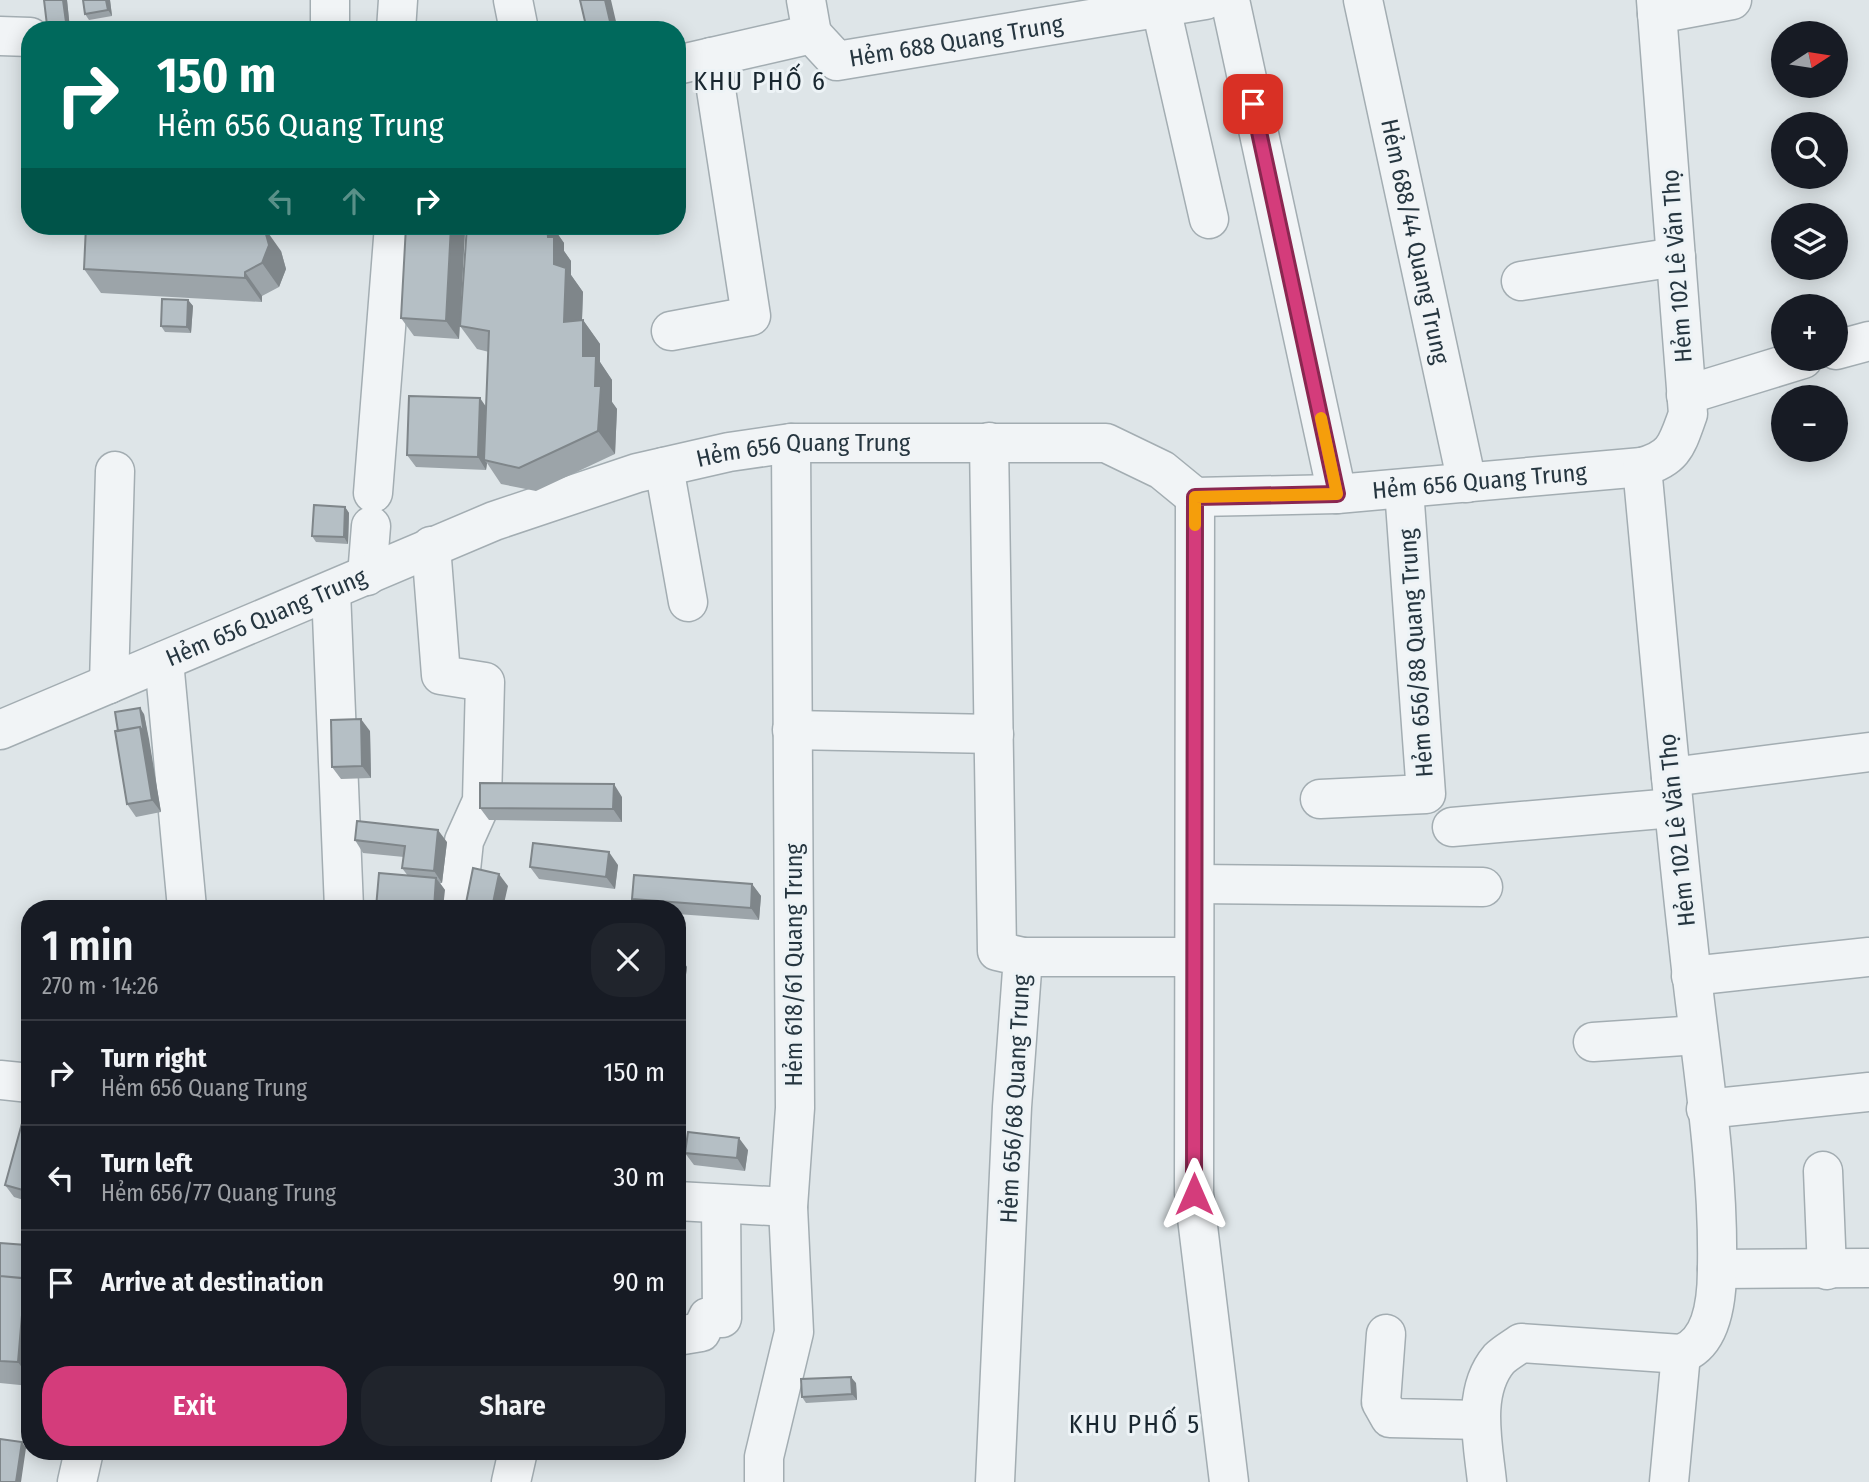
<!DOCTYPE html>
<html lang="en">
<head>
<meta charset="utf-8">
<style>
  :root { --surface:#171b24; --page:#20242c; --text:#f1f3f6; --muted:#9ea1a6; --line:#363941; --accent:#d43c7b }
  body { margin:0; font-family:"Fira Sans Condensed",sans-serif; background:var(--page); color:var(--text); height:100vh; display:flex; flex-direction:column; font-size:26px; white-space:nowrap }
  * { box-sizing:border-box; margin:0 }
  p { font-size:23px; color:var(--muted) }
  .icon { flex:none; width:38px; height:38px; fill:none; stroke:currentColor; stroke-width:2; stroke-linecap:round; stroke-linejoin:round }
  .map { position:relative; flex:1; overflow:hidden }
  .details { position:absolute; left:21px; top:900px; width:665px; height:560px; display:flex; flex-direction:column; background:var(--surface); border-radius:28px; box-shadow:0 4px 18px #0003 }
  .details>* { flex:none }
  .banner { position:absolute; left:21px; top:21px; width:665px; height:214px; border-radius:28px; box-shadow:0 4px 18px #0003; background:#00695c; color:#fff; overflow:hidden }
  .needle { width:46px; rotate:78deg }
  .tools { position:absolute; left:1771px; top:21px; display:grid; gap:14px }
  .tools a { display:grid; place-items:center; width:77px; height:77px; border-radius:50%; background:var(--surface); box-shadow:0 4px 18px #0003; font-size:35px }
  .pin { position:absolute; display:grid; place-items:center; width:60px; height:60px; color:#fff; margin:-30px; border-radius:14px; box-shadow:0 4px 10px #0006 }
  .me { position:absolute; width:77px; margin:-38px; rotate:0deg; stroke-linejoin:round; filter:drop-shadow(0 0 5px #0008) }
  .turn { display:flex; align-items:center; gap:24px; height:147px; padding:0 21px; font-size:32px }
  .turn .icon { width:91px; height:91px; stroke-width:2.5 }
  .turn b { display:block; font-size:49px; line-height:60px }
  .lanes { display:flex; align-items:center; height:66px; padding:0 21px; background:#0003; justify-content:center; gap:35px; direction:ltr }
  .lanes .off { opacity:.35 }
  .round { display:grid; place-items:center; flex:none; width:74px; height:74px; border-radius:28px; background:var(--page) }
  .head { display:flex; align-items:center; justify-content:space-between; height:119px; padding:0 21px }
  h1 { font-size:42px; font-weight:600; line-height:52px }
  .primary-button { display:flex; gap:14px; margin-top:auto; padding:14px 21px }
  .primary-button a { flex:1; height:80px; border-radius:28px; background:var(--accent); color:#fff; font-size:28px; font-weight:600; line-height:80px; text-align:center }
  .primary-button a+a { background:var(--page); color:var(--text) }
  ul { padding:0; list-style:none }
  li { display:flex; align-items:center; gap:21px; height:105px; padding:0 21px; border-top:2px solid var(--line) }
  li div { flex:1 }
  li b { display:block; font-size:26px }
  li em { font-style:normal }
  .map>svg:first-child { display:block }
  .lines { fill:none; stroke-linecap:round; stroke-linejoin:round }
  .minor-casing { stroke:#a3adb2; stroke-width:41 }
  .minor { stroke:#f1f4f6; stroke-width:38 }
  .wall { fill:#9ca4a9 }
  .shaded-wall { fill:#7f868a }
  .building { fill:#b5bfc5; stroke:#7f868a; stroke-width:2 }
  .route-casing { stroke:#8a2750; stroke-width:18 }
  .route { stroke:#d43c7b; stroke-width:12 }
  .slow { stroke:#f59e0b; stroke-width:12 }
  .labels { text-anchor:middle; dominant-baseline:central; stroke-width:6; stroke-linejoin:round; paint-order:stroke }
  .street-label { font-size:24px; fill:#263640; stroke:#edf3f6 }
  .neighbourhood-label { font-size:26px; letter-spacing:2px; fill:#192730; stroke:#edf3f6 }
</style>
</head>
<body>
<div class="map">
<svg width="1869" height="1482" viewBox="0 0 1869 1482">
  <rect width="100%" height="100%" fill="#dee5e8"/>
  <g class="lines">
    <g class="minor-casing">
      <g id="minor">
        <path d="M330,0V30"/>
        <path d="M513,0L519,30"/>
        <path d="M806,0L812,34"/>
        <path d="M1230,0L1337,494"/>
        <path id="s1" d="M1363,0L1467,483"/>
        <path d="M1161,8L1209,219"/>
        <path d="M1657,14L1732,0"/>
        <path d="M396,30L398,0"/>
        <path d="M0,36L30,37"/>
        <path id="s2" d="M677,65L812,34L837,61L1205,0"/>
        <path d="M1521,281L1676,257"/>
        <path d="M671,331L751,316L711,57"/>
        <path d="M1836,350L1869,341"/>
        <path d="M1686,395L1803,359"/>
        <path d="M989,442L997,951L1023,957L1012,1107L995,1482"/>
        <path d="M664,467L688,602"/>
        <path d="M373,493L394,226"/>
        <path d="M1195,497L1194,1193L1229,1482"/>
        <path d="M431,546L441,675L485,682L482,801L464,841L457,908"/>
        <path d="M367,576L371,526"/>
        <path d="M331,591L344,908"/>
        <path d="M164,661L187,908"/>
        <path d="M109,684L115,471"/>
        <path id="s3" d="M0,730L494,521L637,473L729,452L791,443H1106L1162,470L1195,497L1337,494L1642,467"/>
        <path d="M792,730L994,734"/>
        <path d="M1671,777L1869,752"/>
        <path d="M1320,799L1426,794L1404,489"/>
        <path d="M1452,827L1673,808"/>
        <path d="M1196,884L1483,887"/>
        <path d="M1023,957H1193"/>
        <path d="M1691,976L1869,957"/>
        <path d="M1593,1042L1698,1035"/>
        <path d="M0,1080L30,1083"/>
        <path d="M1706,1109L1869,1092"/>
        <path d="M1823,1171L1827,1270"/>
        <path d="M677,1201L788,1207"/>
        <path d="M1717,1269L1869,1268"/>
        <path d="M1386,1334L1381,1402L1390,1418L1480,1420"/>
        <path d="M677,1336L701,1332L708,1317L722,1318L721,1204"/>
        <path d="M77,1482L84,1451"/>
        <path d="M511,1482L518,1451"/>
        <path d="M764,1482V1457L794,1332L788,1207L795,1108L791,443"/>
        <path d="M1487,1482C1483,1443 1471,1392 1499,1359C1505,1353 1514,1348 1521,1343L1681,1354C1713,1343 1717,1298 1717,1268C1719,1159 1699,1049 1688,941C1670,783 1657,625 1642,467C1675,458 1677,444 1688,414L1656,0"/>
        <path d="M1669,1482L1681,1354"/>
      </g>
    </g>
    <use href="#minor" class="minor"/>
  </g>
  <path class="wall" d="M44,0H67L70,29L51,30L47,25Z
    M83,0H110L112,16L89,20L85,14Z
    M406,226H461L465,231L459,339L414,336L401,318Z
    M467,226H552L564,243V251L571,261V275L583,292L582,320H583L600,344V362L612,380V402L617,409L615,454L536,491L501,484L487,463L486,470L416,467L407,455L486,408L489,352L477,349L460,326Z
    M281,251L286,269L279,287L262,296V302L101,293L84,269Z
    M188,300L193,306L191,333L165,332L161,326Z
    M345,507L349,513L348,544L316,542L312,536Z
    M144,714L161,812L136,817L127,804L118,731Z
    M370,731L371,778L341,779L332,767Z
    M622,797V822L489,820L480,808Z
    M355,840L447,842L442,883H440L445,890L408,876L402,868L404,857L363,853Z
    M618,865L615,889L539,879L530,867Z
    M752,884L761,896L759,920L677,914V908H639L632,899Z
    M677,954L679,955L687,967L683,997L677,996Z
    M30,1106V1202L14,1197L5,1185Z
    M748,1150L745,1171L694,1165L685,1153Z
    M0,1243L26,1245L30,1251V1386L0,1383Z
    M856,1383L857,1400L806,1403L802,1397Z"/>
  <path class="shaded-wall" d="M63,0H67L70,29L66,22Z
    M106,0H110L112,16L108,10Z
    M605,0H611L618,30H612Z
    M451,226H461L465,231L459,339L446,321Z
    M547,226H552L564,243V251L571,261V275L583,292L581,346L564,322L554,264L548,237Z
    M264,227L281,251L286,269L279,287L262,263Z
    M245,272L262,296V302L245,278Z
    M188,300L193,306L191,333L187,327Z
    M583,320L600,344V362L612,380V402L617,409L615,454L598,431L595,386L583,356Z
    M480,398L489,411L484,460L487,463L486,470L478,457Z
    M345,507L349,513L348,544L344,537Z
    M140,708L144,714L149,739L144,733Z
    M361,719L370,731L371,778L362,766Z
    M140,727L149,739L161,812L152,800Z
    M614,784L622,797V822L613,809Z
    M438,830L447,842L442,883L434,871Z
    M609,852L618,865L615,889L606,877Z
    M499,874L508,886L503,908H492Z
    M436,878L445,890L443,908H434Z
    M752,884L761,896L759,920L751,908Z
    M679,955L687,967L683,997L677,988V966Z
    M739,1138L748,1150L745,1171L737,1158Z
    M26,1245L30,1251V1298L23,1288Z
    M22,1315L30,1326V1379L18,1362Z
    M851,1377L856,1383L857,1400L852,1394Z
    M22,1442L26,1448L21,1482H16Z"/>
  <path class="building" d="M44,0H63L66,22L47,25Z
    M83,0H106L108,10L85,14Z
    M580,0H605L612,30H587Z
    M86,226H262L264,227L269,245L262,263L245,272V278L84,269Z
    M406,226H451L446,321L401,318Z
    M467,226H547L548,237H554V264L566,268L564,322L583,320V356H596L595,386H601L598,431L519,468L484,460L489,331L460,326Z
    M162,299L188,300L187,327L161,326Z
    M409,396L480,398L478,457L407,455Z
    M314,505L345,507L344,537L312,536Z
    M140,708L144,733L140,727L118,731L115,712Z
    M361,719L362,766L332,767L331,720Z
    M140,727L152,800L127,804L115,731Z
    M480,783L614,784L613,809L480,808Z
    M357,821L438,830L434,871L402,868L405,846L355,840Z
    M533,843L609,852L606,877L530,867Z
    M473,868L499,874L492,908H465Z
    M379,873L436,878L434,908H376Z
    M634,875L752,884L751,908L632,899Z
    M27,1105L30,1106V1192L5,1185Z
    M688,1132L739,1138L737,1158L685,1153Z
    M0,1243L26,1245L23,1278L0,1276Z
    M0,1276L30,1279V1316L22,1315L18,1362L0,1361Z
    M851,1377L852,1394L802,1397L801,1379Z
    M0,1439L22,1442L16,1482H0Z"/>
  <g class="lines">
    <g class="route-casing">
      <path id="route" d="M1194,1194L1195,497L1337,494L1253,104"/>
    </g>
    <use href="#route" class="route"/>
    <path class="slow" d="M1195,525V497L1337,494L1321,418"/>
  </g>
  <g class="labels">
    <g class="street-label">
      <text stroke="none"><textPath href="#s2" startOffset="296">Hẻm 688 Quang Trung</textPath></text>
      <text stroke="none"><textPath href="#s1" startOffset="247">Hẻm 688/44 Quang Trung</textPath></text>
      <text transform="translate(1677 266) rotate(-94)">Hẻm 102 Lê Văn Thọ</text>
      <text stroke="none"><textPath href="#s3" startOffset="856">Hẻm 656 Quang Trung</textPath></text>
      <text stroke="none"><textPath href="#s3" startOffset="1549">Hẻm 656 Quang Trung</textPath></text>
      <text stroke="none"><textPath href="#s3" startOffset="289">Hẻm 656 Quang Trung</textPath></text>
      <text transform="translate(1416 653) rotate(-94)">Hẻm 656/88 Quang Trung</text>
      <text transform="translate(1677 830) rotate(-96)">Hẻm 102 Lê Văn Thọ</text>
      <text transform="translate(794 965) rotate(-90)">Hẻm 618/61 Quang Trung</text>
      <text transform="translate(1015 1099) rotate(-87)">Hẻm 656/68 Quang Trung</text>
    </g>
    <g class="neighbourhood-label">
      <text x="760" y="81">KHU PHỐ 6</text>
      <text x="1135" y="1424">KHU PHỐ 5</text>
    </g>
  </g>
</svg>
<div class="tools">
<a><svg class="needle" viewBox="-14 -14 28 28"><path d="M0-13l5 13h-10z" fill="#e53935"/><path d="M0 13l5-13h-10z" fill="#9ea1a6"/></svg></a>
<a><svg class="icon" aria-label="search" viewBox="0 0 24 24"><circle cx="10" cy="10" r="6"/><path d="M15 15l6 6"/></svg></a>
<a><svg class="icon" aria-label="layers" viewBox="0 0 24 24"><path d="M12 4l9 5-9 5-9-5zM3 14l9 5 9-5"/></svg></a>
<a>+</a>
<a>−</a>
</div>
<div class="pin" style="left:1253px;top:104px;background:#d93025"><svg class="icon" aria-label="arrive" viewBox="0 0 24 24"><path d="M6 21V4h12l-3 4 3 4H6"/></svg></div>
<svg class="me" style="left:1194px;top:1194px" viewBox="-20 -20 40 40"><path d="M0-17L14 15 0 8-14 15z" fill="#d43c7b" stroke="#fff" stroke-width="4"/></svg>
<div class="banner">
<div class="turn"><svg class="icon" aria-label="right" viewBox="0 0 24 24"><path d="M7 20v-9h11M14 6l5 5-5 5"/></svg><div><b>150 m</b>Hẻm 656 Quang Trung</div></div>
<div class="lanes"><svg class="icon off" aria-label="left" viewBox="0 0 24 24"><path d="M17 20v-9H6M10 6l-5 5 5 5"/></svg><svg class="icon off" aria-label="ahead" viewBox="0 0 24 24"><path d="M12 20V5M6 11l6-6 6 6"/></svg><svg class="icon" aria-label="right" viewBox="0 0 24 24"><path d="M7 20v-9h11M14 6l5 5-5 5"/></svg></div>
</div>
<section class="details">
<div class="head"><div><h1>1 min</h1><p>270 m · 14:26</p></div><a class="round"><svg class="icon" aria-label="close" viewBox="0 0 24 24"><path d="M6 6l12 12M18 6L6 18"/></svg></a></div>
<ul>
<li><svg class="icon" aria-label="right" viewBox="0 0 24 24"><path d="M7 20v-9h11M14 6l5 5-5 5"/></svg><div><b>Turn right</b><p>Hẻm 656 Quang Trung</p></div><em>150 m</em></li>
<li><svg class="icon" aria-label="left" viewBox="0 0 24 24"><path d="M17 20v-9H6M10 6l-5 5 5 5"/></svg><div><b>Turn left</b><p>Hẻm 656/77 Quang Trung</p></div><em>30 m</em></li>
<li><svg class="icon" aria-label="arrive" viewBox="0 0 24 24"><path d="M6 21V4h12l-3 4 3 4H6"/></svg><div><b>Arrive at destination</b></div><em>90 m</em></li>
</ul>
<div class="primary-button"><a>Exit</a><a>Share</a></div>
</section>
</div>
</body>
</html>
